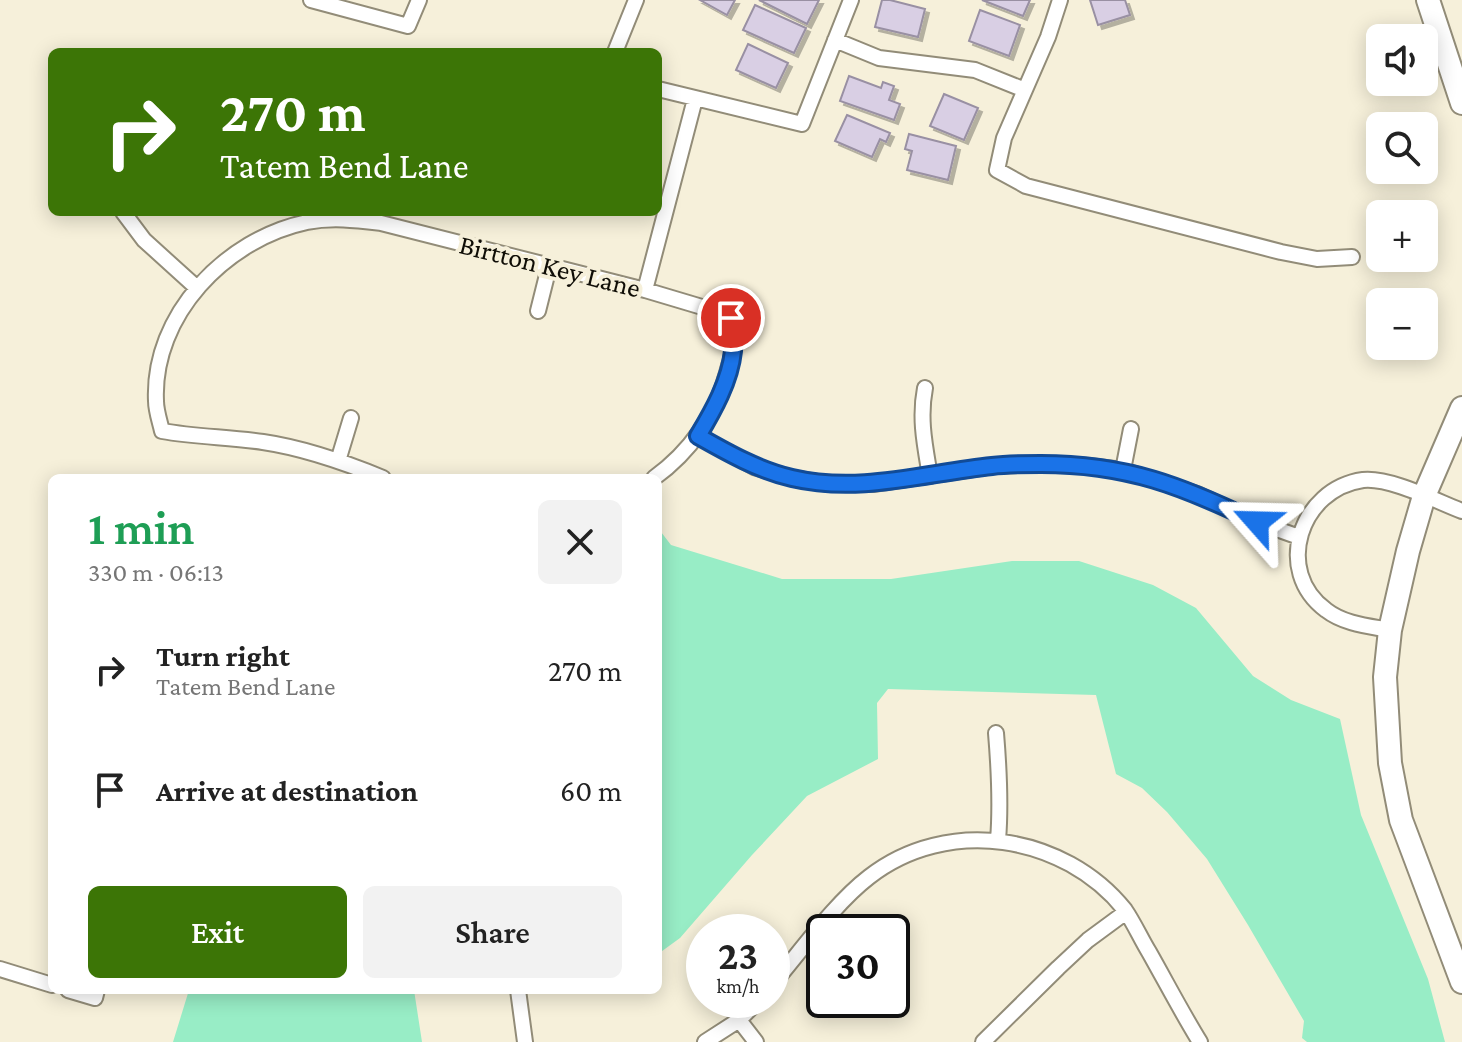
<!DOCTYPE html>
<html lang="en">
<head>
<meta charset="utf-8">
<style>
  :root { --surface:#fff; --page:#f2f2f2; --text:#222; --muted:#767676; --accent:#3c7506 }
  body { margin:0; font-family:"Crimson Pro",serif; background:var(--page); color:var(--text); height:100vh; display:flex; flex-direction:column; font-size:30px; white-space:nowrap }
  * { box-sizing:border-box; margin:0 }
  p { font-size:26px; color:var(--muted) }
  .icon { flex:none; width:44px; height:44px; fill:none; stroke:currentColor; stroke-width:2; stroke-linecap:round; stroke-linejoin:round }
  .map { position:relative; flex:1; overflow:hidden }
  .sheet { position:absolute; left:48px; top:474px; width:614px; height:520px; display:flex; flex-direction:column; background:var(--surface); border-radius:12px; box-shadow:0 4px 20px #0003 }
  .sheet>* { flex:none }
  .hud { position:absolute; left:48px; top:48px; width:614px; height:168px; border-radius:12px; box-shadow:0 4px 20px #0003; background:#3c7506; color:#fff; overflow:hidden }
  .buttons { position:absolute; left:1366px; top:24px; display:grid; gap:16px }
  .buttons a { display:grid; place-items:center; width:72px; height:72px; border-radius:12px; background:var(--surface); box-shadow:0 4px 20px #0003; font-size:40px }
  .speed { position:absolute; left:686px; top:914px; display:flex; gap:16px; font-size:40px; font-weight:700; text-align:center }
  .speed>* { display:grid; place-content:center; width:104px; height:104px; border-radius:50%; background:var(--surface); box-shadow:0 4px 20px #0003; line-height:1 }
  .speed small { font-size:20px; font-weight:400 }
  .speed .limit { border:4px solid #111; border-radius:12px; background:#fff; color:#111 }
  .pin { position:absolute; display:grid; place-items:center; width:68px; height:68px; color:#fff; margin:-34px; border:4px solid #fff; border-radius:50%; box-shadow:0 2px 8px #0007 }
  .me { position:absolute; width:88px; margin:-44px; rotate:295deg; stroke-linejoin:round; filter:drop-shadow(0 0 6px #0008) }
  .turn { display:flex; align-items:center; gap:28px; height:168px; padding:0 40px; font-size:36px }
  .turn .icon { width:104px; height:104px; stroke-width:2.5 }
  .turn b { display:block; font-size:56px; line-height:68px }
  .round { display:grid; place-items:center; flex:none; width:84px; height:84px; border-radius:12px; background:var(--page) }
  .headline { display:flex; align-items:center; justify-content:space-between; height:136px; padding:0 40px }
  h1 { font-size:48px; font-weight:600; line-height:60px; color:#1e9e55 }
  .cta { display:flex; gap:16px; margin-top:auto; padding:16px 40px }
  .cta a { flex:1; height:92px; border-radius:12px; background:var(--accent); color:#fff; font-size:32px; font-weight:600; line-height:92px; text-align:center }
  .cta a+a { background:var(--page); color:var(--text) }
  ul { padding:0; list-style:none }
  li { display:flex; align-items:center; gap:24px; height:120px; padding:0 40px }
  li div { flex:1 }
  li b { display:block; font-size:30px }
  li em { font-style:normal }
  .map>svg:first-child { display:block }
  .green { fill:#98edc6 }
  .building { fill:#d9cfe4; stroke:#9990a3; stroke-width:2; filter:url(#shadow) }
  .lines { fill:none; stroke-linecap:round; stroke-linejoin:round }
  .street-casing { stroke:#928c78; stroke-width:18 }
  .secondary-casing { stroke:#928c78; stroke-width:26 }
  .street { stroke:#fff; stroke-width:14 }
  .secondary { stroke:#fff; stroke-width:22 }
  .route-casing { stroke:#114b97; stroke-width:20 }
  .route { stroke:#1a73e8; stroke-width:14 }
  .labels { text-anchor:middle; dominant-baseline:central; stroke-width:8; stroke-linejoin:round; paint-order:stroke }
  .street-label { font-size:28px; fill:#0f0d06; stroke:#f6f0da }
</style>
</head>
<body>
<div class="map">
<svg width="1462" height="1042" viewBox="0 0 1462 1042">
  <defs>
    <filter id="shadow"><feDropShadow dx="4" dy="4" stdDeviation="0" flood-color="#0004"/></filter>
  </defs>
  <rect width="100%" height="100%" fill="#f6f0da"/>
  <path class="green" d="M658,528L671,545L782,579H891L1012,561H1079L1153,585L1196,608L1253,676L1291,700L1340,719L1361,815L1428,979L1445,1042H1307L1302,1038L1304,1021L1248,925L1207,859L1167,812L1142,788L1116,774L1096,695L888,689L877,703L878,759L807,796L752,855L680,938L658,954Z
    M189,990H414L422,1042H173Z"/>
  <path class="building" d="M700,0H735L727,15Z
    M759,0H819L807,24Z
    M882,0H890L925,9L918,37L875,27Z
    M982,0H1030L1023,16Z
    M1090,0H1125L1130,15L1098,25Z
    M755,5L806,28L794,53L743,30Z
    M980,10L1020,25L1009,56L969,41Z
    M748,44L788,63L776,88L736,70Z
    M849,76L881,88L883,82L894,86L889,100L900,104L894,120L840,101Z
    M944,94L978,108L964,140L930,126Z
    M847,115L890,133L886,142L880,139L872,157L835,141Z
    M909,134L956,146L948,180L907,170L912,151L905,149Z"/>
  <g class="lines">
    <g class="street-casing">
      <path id="street" d="M311,0L408,26L419,0
        M1060,0L1048,37L1004,138L997,170L1026,186L1281,252L1317,259L1352,257
        M835,40L879,58L975,70L1025,90
        M615,52L636,0
        M658,89L802,124L851,0
        M123,212L144,240L197,288
        M645,290L695,99
        M538,311L549,267
        M925,388C919,419 925,446 930,476
        M698,436L754,467L792,478L829,484H873L993,466L1043,464L1089,466L1123,470L1197,494L1257,522L1299,537
        M338,461L351,418
        M1123,470L1131,429
        M383,478C344,462 304,448 263,442C229,437 196,437 162,431C160,422 156,411 156,401C152,315 226,239 307,222C332,217 356,220 381,223L645,290L702,307L731,318C732,328 733,339 733,349C732,357 729,365 727,373C716,415 690,452 654,478
        M1390,630C1368,626 1344,624 1326,610C1273,571 1300,489 1363,480C1390,477 1436,501 1462,511
        M996,733C999,769 1001,804 998,840
        M0,969L52,985
        M772,985C801,951 835,903 869,877C947,816 1064,834 1125,910C1134,923 1141,939 1149,952C1166,982 1182,1013 1200,1042
        M68,990L95,998L97,990
        M518,990L525,1042
        M739,1020L756,1042
        M705,1042L739,1020L759,1000
        M983,1042L1058,968L1088,940L1126,912"/>
    </g>
    <g class="secondary-casing">
      <path id="secondary" d="M1428,0L1462,103
        M1462,408L1424,496L1408,551L1390,630L1385,677L1390,763L1401,820L1462,982"/>
    </g>
    <use href="#street" class="street"/>
    <use href="#secondary" class="secondary"/>
  </g>
  <g class="lines">
    <g class="route-casing">
      <path id="route" d="M731,318C732,328 734,340 733,351C730,381 713,411 698,436C728,453 758,470 792,478C860,494 925,473 992,466C1008,464 1025,464 1041,464C1127,464 1182,486 1257,522"/>
    </g>
    <use href="#route" class="route"/>
  </g>
  <g class="labels">
    <g class="street-label">
      <text transform="translate(550 266) rotate(14)">Birtton Key Lane</text>
    </g>
  </g>
</svg>
<div class="buttons">
<a><svg class="icon" aria-label="sound" viewBox="0 0 24 24"><path d="M4 9h4l5-4v14l-5-4H4zM17 9q2 3 0 6"/></svg></a>
<a><svg class="icon" aria-label="search" viewBox="0 0 24 24"><circle cx="10" cy="10" r="6"/><path d="M15 15l6 6"/></svg></a>
<a>+</a>
<a>−</a>
</div>
<div class="speed"><div>23<small>km/h</small></div><div class="limit">30</div></div>
<div class="pin" style="left:731px;top:318px;background:#d93025"><svg class="icon" aria-label="arrive" viewBox="0 0 24 24"><path d="M6 21V4h12l-3 4 3 4H6"/></svg></div>
<svg class="me" style="left:1257px;top:522px" viewBox="-20 -20 40 40"><path d="M0-17L14 15 0 8-14 15z" fill="#1a73e8" stroke="#fff" stroke-width="4"/></svg>
<div class="hud">
<div class="turn"><svg class="icon" aria-label="right" viewBox="0 0 24 24"><path d="M7 20v-9h11M14 6l5 5-5 5"/></svg><div><b>270 m</b>Tatem Bend Lane</div></div>
</div>
<section class="sheet">
<div class="headline"><div><h1>1 min</h1><p>330 m · 06:13</p></div><a class="round"><svg class="icon" aria-label="close" viewBox="0 0 24 24"><path d="M6 6l12 12M18 6L6 18"/></svg></a></div>
<ul>
<li><svg class="icon" aria-label="right" viewBox="0 0 24 24"><path d="M7 20v-9h11M14 6l5 5-5 5"/></svg><div><b>Turn right</b><p>Tatem Bend Lane</p></div><em>270 m</em></li>
<li><svg class="icon" aria-label="arrive" viewBox="0 0 24 24"><path d="M6 21V4h12l-3 4 3 4H6"/></svg><div><b>Arrive at destination</b></div><em>60 m</em></li>
</ul>
<div class="cta"><a>Exit</a><a>Share</a></div>
</section>
</div>
</body>
</html>
